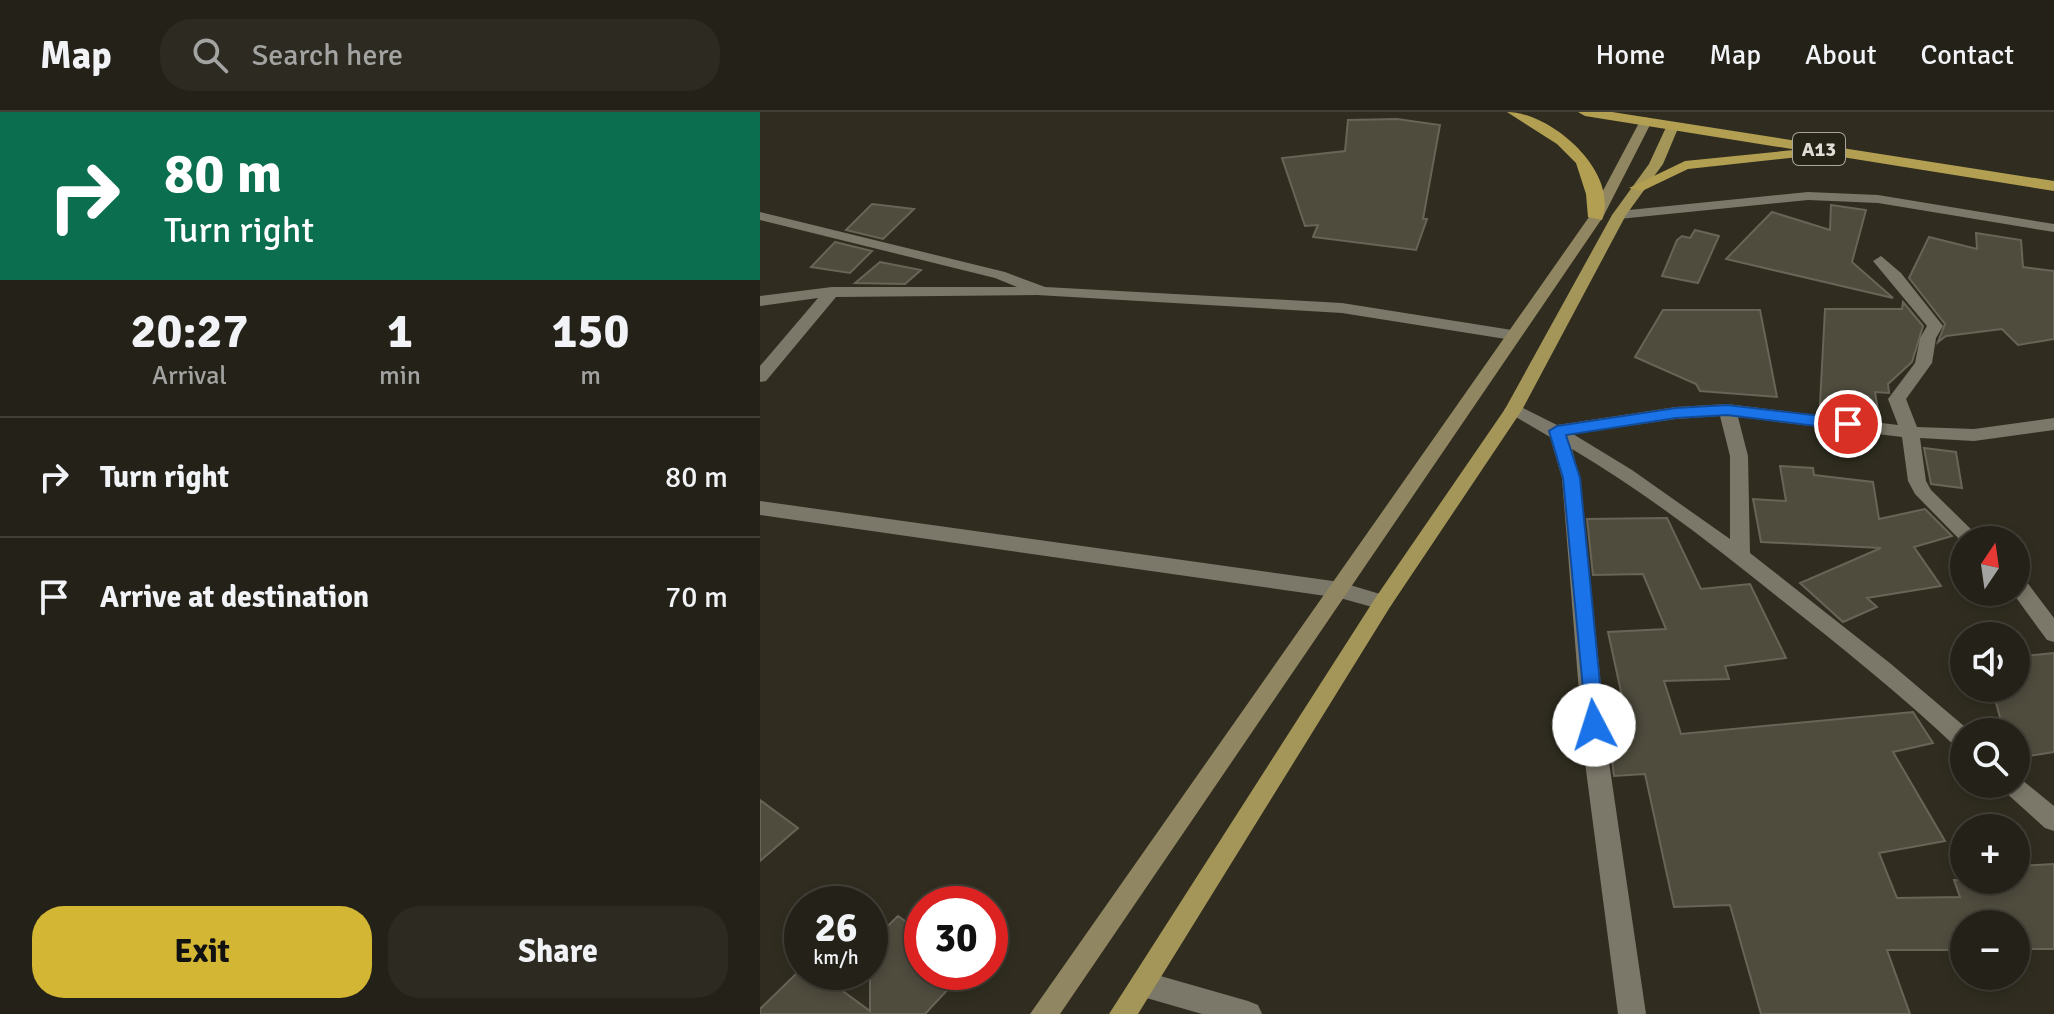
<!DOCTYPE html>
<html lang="en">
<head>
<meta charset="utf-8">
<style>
  :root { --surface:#242218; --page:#2c2a21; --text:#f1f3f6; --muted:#a3a4a2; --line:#413f37; --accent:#d4b635 }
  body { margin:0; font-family:Signika,sans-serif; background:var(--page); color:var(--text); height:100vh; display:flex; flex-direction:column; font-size:30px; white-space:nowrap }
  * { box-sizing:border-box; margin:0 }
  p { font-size:26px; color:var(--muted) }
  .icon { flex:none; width:44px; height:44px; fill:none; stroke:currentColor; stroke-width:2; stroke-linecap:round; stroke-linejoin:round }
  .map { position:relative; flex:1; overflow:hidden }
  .sheet { display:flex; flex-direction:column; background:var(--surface); width:760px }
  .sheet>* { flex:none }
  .hud { background:#0b6e4f; color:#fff; overflow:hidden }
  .needle { width:52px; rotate:13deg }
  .fabs { position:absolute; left:1190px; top:414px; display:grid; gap:16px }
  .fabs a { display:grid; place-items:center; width:80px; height:80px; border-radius:50%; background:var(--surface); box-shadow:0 4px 12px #0003,0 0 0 2px var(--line); font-size:40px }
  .speed { position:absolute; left:24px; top:774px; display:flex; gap:16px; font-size:40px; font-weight:700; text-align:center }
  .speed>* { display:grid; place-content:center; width:104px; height:104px; border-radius:50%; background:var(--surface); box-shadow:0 4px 12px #0003,0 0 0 2px var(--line); line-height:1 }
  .speed small { font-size:20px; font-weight:400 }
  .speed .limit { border:12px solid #d22; background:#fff; color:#111 }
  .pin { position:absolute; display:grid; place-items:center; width:68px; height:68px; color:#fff; margin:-34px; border:4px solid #fff; border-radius:50%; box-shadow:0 2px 8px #0007 }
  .me { position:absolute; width:88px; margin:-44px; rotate:355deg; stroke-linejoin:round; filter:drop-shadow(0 0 6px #0008) }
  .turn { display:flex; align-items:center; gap:28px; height:168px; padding:0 32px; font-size:36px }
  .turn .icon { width:104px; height:104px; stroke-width:2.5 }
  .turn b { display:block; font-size:56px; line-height:68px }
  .eta { display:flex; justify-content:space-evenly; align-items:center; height:136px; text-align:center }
  .eta b { font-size:48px; font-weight:700; line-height:56px }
  .action { display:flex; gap:16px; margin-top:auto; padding:16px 32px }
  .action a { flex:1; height:92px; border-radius:32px; background:var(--accent); color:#111; font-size:32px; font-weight:700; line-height:92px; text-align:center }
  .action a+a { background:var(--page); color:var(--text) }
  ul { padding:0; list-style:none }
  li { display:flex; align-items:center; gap:24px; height:120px; padding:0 32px; border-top:2px solid var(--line) }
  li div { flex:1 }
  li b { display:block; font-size:30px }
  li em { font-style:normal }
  header { display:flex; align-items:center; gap:48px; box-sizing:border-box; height:112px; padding:0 40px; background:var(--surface); border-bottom:2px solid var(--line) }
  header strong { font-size:38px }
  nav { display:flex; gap:44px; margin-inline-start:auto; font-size:28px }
  .search { width:560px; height:72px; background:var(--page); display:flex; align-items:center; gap:20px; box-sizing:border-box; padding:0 28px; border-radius:32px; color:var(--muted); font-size:30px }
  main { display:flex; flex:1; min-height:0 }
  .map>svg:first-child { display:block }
  .building { fill:#4f4c3e; stroke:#686456; stroke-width:2 }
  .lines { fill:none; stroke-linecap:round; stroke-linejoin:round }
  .minor { fill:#7b7769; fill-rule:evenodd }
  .tertiary { fill:#7b7769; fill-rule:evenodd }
  .secondary { fill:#908661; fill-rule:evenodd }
  .primary { fill:#a49558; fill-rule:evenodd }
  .trunk { fill:#b29f52; fill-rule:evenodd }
  .route { fill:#1a73e8; stroke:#114b97; stroke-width:2 }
  .labels { text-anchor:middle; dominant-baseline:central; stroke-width:8; stroke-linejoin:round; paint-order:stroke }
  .shield { fill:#262317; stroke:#a8a59c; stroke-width:2 }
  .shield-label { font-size:20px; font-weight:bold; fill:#dfddd5 }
</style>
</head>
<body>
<header>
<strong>Map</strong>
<div class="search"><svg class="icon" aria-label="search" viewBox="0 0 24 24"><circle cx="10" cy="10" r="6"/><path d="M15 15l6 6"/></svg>Search here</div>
<nav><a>Home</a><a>Map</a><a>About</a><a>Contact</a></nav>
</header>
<main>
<section class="sheet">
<div class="hud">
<div class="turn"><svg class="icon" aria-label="right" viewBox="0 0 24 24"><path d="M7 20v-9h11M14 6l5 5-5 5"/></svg><div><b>80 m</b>Turn right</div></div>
</div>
<div class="eta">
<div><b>20:27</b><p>Arrival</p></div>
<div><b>1</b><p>min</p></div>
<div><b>150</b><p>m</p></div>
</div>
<ul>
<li><svg class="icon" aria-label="right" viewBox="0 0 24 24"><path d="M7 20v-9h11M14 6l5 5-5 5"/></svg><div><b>Turn right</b></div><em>80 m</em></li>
<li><svg class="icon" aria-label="arrive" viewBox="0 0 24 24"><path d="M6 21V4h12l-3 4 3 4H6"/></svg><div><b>Arrive at destination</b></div><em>70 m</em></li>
</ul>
<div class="action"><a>Exit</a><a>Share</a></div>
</section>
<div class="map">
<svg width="1294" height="902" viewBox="0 0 1294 902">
  <rect width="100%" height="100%" fill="#302d20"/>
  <path class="building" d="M637,7L680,13L663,107H667L656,138L553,125L558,113L545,114L522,46L585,39L588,8Z
    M112,92L154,97L123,127L86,118Z
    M1071,93L1106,98L1092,150L1133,186L966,147L1012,100L1070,118Z
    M935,118L959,124L938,171L902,164L917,128L922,124L930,126Z
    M1216,121L1261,128L1263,155L1294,159V227L1258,233L1242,217L1186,224L1178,230L1185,212L1149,166L1169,125L1217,137Z
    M75,130L112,139L90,161L51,155Z
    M120,150L161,158L145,172L95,171Z
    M1143,190L1163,214L1152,250L1128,272L1129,281L1115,280L1118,299L1060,292L1065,197H1142Z
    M903,198H1000L1017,285L940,279L936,272L875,245Z
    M1164,336L1196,340L1202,376L1171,372Z
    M1020,354L1053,356L1054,363L1113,370L1119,407L1165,397L1192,424L1154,435L1181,474L1107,486L1117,495L1083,510L1040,471L1121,436L1001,430L993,387L1026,389Z
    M907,406L941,477L990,472L1026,546L965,554L969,567L904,569L921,622L1153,600L1173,631L1133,640L1185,729L1119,741L1137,786L1200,785L1194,768H1256V754L1294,752V837H1256V812H1204V838H1127L1150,902H1001L970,793L914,795L885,662L854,664L848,614H858L851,590L863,589L848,520L906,517L883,462L833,463L827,407Z
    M1294,541V640L1256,646V620H1244L1232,576H1256V545Z
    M0,688L38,716L0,749Z
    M138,804L162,821V860H204L165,902H0V897L42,856V860H57L110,899V831Z"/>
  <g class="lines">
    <path class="minor" d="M1048,80L1118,83L1294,112V120L1118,91L1048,88L859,107L852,103L859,99Z
      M0,100L245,160L285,175L582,191L752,218L760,223L752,228L582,201L277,183L76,185L6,269L0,270V254L58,186L0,194V184L72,175H257L235,166L0,108Z
      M1121,144L1141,161L1183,214L1176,226L1172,251L1146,287L1157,315L1214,317L1294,306V318L1214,329L1160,326L1166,369L1171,378L1222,428H1204V432L1155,382L1148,369L1142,325L978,305L988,344L990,441L1131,552L1211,620H1204V637L1196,635C1140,582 1080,534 1019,486C953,433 885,380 812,337L820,366L848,643L886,902H858L824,643L802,366L790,325L744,298L747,294H759L797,313L916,295L967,292L1138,313L1128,287L1155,251L1160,226L1167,214L1113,149ZM960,304L970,344V427L872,358L813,322L916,307Z
      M0,389L580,470L630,485L633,490L630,495L623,498L580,486L0,403Z
      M1256,463L1263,465L1294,506V530L1287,528L1252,480H1256Z
      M1256,663L1294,694V719L1285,716L1244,679L1240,672H1256Z"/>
    <path class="tertiary" d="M383,859L488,889L498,893L502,902H442L383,885L374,881L370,872L374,863Z"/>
    <path class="secondary" d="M886,5L892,9L843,105L300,902H270L829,105L880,9Z"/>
    <path class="primary" d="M908,11L919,14L903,52L866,103L762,298L630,495L378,902H349L616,485L745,297L852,103L889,52Z"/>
    <path class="trunk" d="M747,0C791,0 860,60 842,108L828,105L826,82L816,51L797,32Z
      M818,0H852L1294,69V79L825,4Z
      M1034,38L1039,39V45L928,57L882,79L869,76L925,49Z"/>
  </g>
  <path class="route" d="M967,293L1088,307L1096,312L1088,318L967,303L916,306L806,323L820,366L844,613L841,619H827L803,366L789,319L797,314L916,296Z"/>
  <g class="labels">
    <rect class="shield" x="1033" y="21" width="52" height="32" rx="6"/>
    <g class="shield-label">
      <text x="1059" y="37">A13</text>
    </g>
  </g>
</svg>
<div class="fabs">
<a><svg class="needle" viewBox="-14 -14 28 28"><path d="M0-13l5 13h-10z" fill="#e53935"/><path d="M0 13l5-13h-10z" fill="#a3a4a2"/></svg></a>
<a><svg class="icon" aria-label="sound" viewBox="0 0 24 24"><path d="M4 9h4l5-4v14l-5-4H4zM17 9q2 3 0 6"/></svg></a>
<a><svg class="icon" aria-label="search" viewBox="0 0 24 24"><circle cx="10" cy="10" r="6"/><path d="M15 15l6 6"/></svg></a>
<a>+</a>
<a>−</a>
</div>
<div class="speed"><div>26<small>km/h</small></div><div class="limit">30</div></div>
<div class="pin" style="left:1088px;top:312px;background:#d93025"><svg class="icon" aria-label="arrive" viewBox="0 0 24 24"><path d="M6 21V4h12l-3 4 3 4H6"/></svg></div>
<svg class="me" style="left:834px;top:613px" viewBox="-20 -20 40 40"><circle r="19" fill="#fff"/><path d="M0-13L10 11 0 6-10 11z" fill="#1a73e8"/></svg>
</div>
</main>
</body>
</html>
